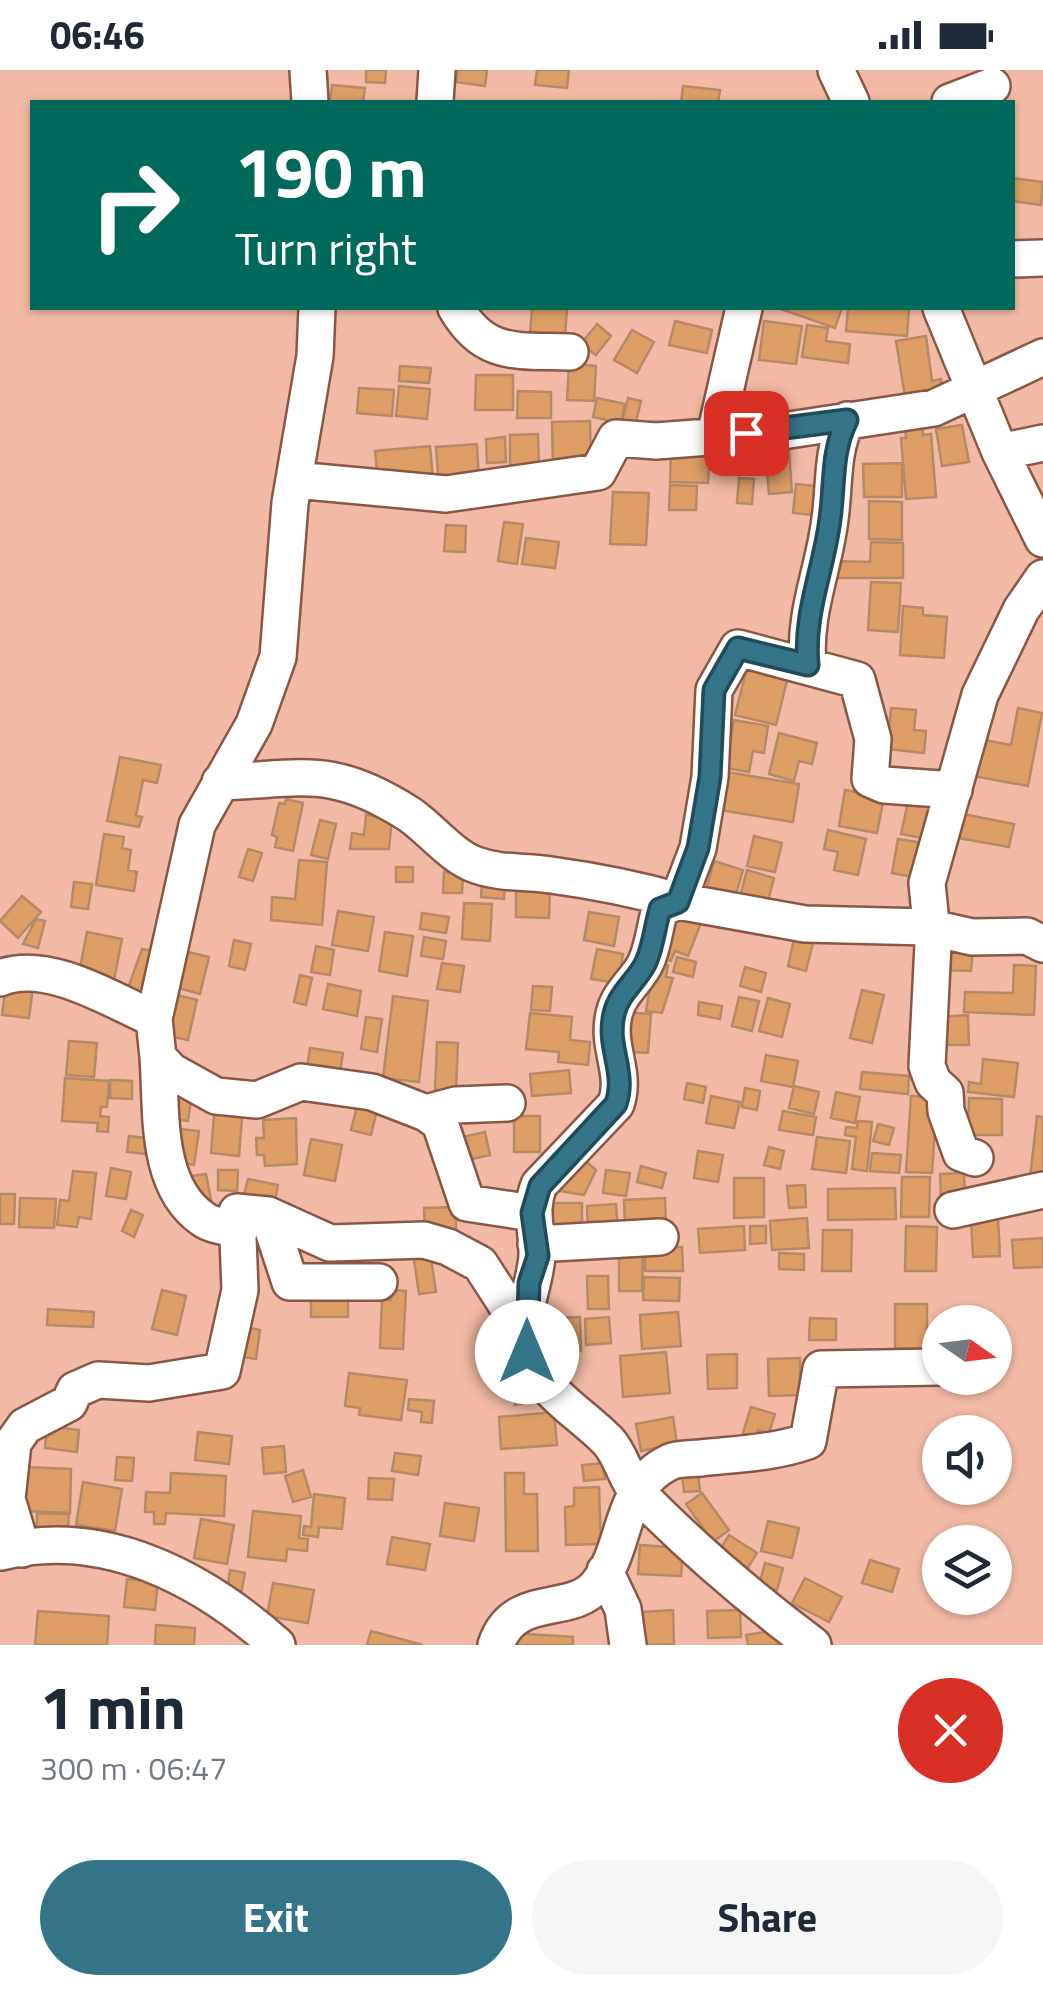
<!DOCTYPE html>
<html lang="en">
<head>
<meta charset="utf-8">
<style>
  :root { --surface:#fff; --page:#f6f6f7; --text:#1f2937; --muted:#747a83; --accent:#347488 }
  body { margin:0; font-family:"Titillium Web",sans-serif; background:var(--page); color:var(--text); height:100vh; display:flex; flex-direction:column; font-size:38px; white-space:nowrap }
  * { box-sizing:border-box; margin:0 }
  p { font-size:32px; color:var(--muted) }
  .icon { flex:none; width:55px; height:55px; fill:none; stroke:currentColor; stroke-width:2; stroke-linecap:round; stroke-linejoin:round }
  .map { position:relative; height:1575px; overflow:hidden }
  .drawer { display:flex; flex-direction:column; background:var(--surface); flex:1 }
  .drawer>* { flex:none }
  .banner { position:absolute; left:30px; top:30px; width:985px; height:210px; border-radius:0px; box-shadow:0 2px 8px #0004; background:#00695c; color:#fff; overflow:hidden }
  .needle { width:65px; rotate:104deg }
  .controls { position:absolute; left:922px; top:1235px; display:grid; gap:20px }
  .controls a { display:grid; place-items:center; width:90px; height:90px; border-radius:50%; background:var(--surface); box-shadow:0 2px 8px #0004; font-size:50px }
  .pin { position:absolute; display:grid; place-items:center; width:85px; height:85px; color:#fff; margin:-42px; border-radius:20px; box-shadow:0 5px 15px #0006 }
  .me { position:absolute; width:110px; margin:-55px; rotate:0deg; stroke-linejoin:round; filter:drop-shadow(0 0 8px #0008) }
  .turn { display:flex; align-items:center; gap:35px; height:210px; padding:0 40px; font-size:45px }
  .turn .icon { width:130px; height:130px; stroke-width:2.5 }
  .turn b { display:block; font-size:70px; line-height:85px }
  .round { display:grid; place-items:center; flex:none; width:105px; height:105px; border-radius:52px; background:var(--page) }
  .overview { display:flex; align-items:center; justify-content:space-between; height:170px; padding:0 40px }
  h1 { font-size:60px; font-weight:700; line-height:75px }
  .button { display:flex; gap:20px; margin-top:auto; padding:20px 40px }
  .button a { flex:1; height:115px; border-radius:60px; background:var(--accent); color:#fff; font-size:40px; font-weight:700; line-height:115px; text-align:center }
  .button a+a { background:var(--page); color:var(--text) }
  .status { display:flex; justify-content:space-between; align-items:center; height:70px; padding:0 50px; background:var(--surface); direction:ltr }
  .status svg { height:28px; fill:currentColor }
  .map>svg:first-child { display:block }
  .building { fill:#de9e66; stroke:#b58a66; stroke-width:2.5 }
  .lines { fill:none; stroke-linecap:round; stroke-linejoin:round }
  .minor-casing { stroke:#895845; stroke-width:40 }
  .minor { stroke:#fff; stroke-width:35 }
  .route-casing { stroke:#224b58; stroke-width:25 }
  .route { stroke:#347488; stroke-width:18 }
</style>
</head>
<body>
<div class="status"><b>06:46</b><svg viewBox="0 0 49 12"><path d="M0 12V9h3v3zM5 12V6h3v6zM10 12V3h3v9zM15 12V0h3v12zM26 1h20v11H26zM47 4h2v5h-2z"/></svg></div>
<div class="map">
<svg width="1043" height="1575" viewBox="0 0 1043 1575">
  <rect width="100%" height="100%" fill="#f2baa4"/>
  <path class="building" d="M366,0H386L385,13L366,12Z
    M458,0H487L485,16L456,12Z
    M537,0H569L567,18L535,15Z
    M332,15L365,18L363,32H330Z
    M683,16L720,20L718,32H681Z
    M1012,108L1043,112L1041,135L1012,131Z
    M532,238H567L565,267L530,264Z
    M778,238H842L835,258Z
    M848,238H909L907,266L846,261Z
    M675,251L712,260L707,283L669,275Z
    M764,251L802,256L796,294L759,290Z
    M597,254L611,266L596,285L581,274Z
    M807,255L828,258L826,271L850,274L848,293L802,287Z
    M632,260L654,272L637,303L614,290Z
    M926,266L932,311L941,309L942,321L906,333L896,271Z
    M569,294L596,296L594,331L567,330Z
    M400,296L431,298L429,313L399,311Z
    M476,305H513V340H475Z
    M399,316L430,319L427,349L396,346Z
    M359,318L394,320L392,346L357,343Z
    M518,321L551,322V348H517Z
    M597,328L625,334L621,353L593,347Z
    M628,328L641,331L635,356L622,352Z
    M590,351L591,394L553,395L552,352Z
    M922,352L923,365L931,364L936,427L906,429L901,368H906L905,353Z
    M962,355L969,392L942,396L936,359Z
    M538,364L539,400L510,401V365Z
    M505,367L506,392L487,393L486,369Z
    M477,374L479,412L439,415L436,377Z
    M430,376L433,409L378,414L375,381Z
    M671,379L710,380L708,413L670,412Z
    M789,380L792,422L769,424L765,382Z
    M902,393V427H864L863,394Z
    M739,408L754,409L752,434L737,433Z
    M796,414L826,417L822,446L793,443Z
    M670,415L697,416L696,440H669Z
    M613,422L649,423L646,475L610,474Z
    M869,431L902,432V470L869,469Z
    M504,452L523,454L517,494L498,491Z
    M446,455L466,456L465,482L444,481Z
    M526,468L559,472L555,498L522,494Z
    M871,472L903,473V508H835V491L870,492Z
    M871,512L901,513L898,562L868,560Z
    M903,536L923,538V545L947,547L944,588L900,585Z
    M749,590L790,599L776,655L735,645Z
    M891,638L916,640L914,660L926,661L924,683L887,679Z
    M1018,638L1042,643L1028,716L973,706L979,669L1011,675Z
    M734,650L768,656L764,683L753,681L749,702L726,698Z
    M779,663L817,673L812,694L799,691L794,711L769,704Z
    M120,687L161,695L157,713L143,710L136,746L142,747L139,757L107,751Z
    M727,702L799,714L793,752L720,740Z
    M845,720L884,727L877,763L839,756Z
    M286,729L303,733L293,781L275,777L277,767L272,765L279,733L285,734Z
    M908,732L934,737L928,769L901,764Z
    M963,744L1014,754L1009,777L958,768Z
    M366,745L392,748L389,779H350L352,763L364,765Z
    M320,750L336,754L328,789L311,785Z
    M828,760L866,769L858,805L834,800L838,782L824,779Z
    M104,764L124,767L122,778L131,780L128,800L137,802L134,821L96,815Z
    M754,766L782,773L775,802L747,796Z
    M898,769L924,773L918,808L892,803Z
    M248,779L262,783L253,811L239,807Z
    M299,790L327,792L322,855L271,850L272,827L295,829Z
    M714,791L743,800L734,832L705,824Z
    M396,797H413V812H396Z
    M747,800L774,808L766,838L739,830Z
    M444,802L463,804L462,823H443Z
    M74,812L92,814L88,839L71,837Z
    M482,813L505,814L504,829L481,827Z
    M516,815H550L549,848L516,847Z
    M22,826L41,842L18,868L0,851Z
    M464,833L492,834L490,871L462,869Z
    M338,841L374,847L368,881L332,875Z
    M589,842L619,847L614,876L584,870Z
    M672,842L701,853L688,886L675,881L671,891L656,885Z
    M422,843L449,847L446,863L420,859Z
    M36,849L45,851L38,878L23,874Z
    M87,862L122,869L114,910L79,903Z
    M385,862L413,866L407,906L379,901Z
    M795,864L814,869L806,901L788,896Z
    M424,867L446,871L443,889L421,886Z
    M234,870L251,874L245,900L229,896Z
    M316,876L334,880L330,905L311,902Z
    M940,877L973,878L971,901L939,900Z
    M142,879L160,882L151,926L127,921Z
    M597,879L623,884L618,913L591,909Z
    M180,880L209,887L200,924L171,916Z
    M677,887L696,892L693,907L673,902Z
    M442,893L464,896L460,922L437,919Z
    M654,893L668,895L666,907L673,908L662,943L646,941Z
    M1014,895L1036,896L1034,945L964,942L965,922L1013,923Z
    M745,897L766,903L761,922L740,916Z
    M300,905L312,908L306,935L294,932Z
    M6,913L33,917L29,948L2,945Z
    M328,914L361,921L357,946L323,939Z
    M533,916L552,917L550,941L531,940Z
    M862,920L884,925L872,973L850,968Z
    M169,923L197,930L188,970L160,964Z
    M393,926L428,931L419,1012L383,1008Z
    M739,927L759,931L752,961L732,956Z
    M768,928L790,934L782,967L759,961Z
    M699,932L722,936L720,949L698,945Z
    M620,942L651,944L648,983L617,981Z
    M530,943L572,947L570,970L590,972L588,995L558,992L559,982L526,979Z
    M968,945L969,975H941L940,947Z
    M366,947L382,949L377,982L361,979Z
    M69,971L97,973L94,1007L66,1005Z
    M437,972L458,973L456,1020H435Z
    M310,978L343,983L339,1009L306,1004Z
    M766,985L798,991L793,1017L761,1011Z
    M983,989L1018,993L1014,1027L968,1022L969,1012L981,1014Z
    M569,1000L571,1023L532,1026L530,1004Z
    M862,1002L909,1006L908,1024L860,1019Z
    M65,1008L109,1011L107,1037H101L100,1046L109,1047L108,1062L97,1061L98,1053L62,1051Z
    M110,1010L132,1011V1029L110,1028Z
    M687,1013L706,1017L703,1033L684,1029Z
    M794,1016L819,1022L814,1044L789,1038Z
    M745,1018L760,1021L757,1040L742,1037Z
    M836,1022L860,1027L855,1053L831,1048Z
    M711,1026L740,1032L734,1058L706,1053Z
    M911,1026L937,1027L932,1103L906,1102Z
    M177,1027L191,1030L188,1051L174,1049Z
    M359,1028L379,1032L371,1065L351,1060Z
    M969,1028L1002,1029V1065H968Z
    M215,1033L243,1035L239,1086L211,1083Z
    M783,1041L816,1047L813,1065L779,1060Z
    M514,1046H540V1082H514Z
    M1037,1046L1043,1047V1109L1030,1108Z
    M296,1048L297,1094L265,1096L264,1085H257L256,1068H264L263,1050Z
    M858,1051L872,1052L867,1101L852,1099L856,1067L845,1065L846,1057L857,1058Z
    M878,1054L894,1058L889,1075L873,1071Z
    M180,1059L199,1061L194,1095L175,1093Z
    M485,1062L490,1085L463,1091L458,1068Z
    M129,1066L147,1068L146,1084L127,1082Z
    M817,1067L850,1071L846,1103L812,1099Z
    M311,1069L342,1075L335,1111L304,1105Z
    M769,1077L784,1081L780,1099L764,1095Z
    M698,1081L723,1085L718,1112L694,1108Z
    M872,1083L901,1085L899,1103L870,1101Z
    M579,1085L596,1100L584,1125L560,1121L558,1109Z
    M641,1096L666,1103L662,1118L637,1112Z
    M111,1098L131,1102L126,1129L106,1126Z
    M218,1100H238L237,1121L218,1120Z
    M606,1100L630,1103L626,1126L603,1123Z
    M73,1101L96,1103L91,1149L79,1147L77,1157L57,1155L60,1130L69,1131Z
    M964,1103L965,1127L941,1128L940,1104Z
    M206,1104L212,1135L198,1138L192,1106Z
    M902,1107H930L929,1147H901Z
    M734,1108H764V1147L734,1148Z
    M248,1109L278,1115L275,1132L244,1125Z
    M805,1115L806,1137L789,1138L787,1116Z
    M895,1118L896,1149L828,1150V1119Z
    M0,1124H15L14,1154H0Z
    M20,1128L56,1129L54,1158L19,1157Z
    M665,1128L666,1158L625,1160L624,1130Z
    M545,1133H582V1163H545Z
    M616,1134L618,1160L588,1162L587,1136Z
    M456,1137V1165L425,1166L424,1138Z
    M131,1140L143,1145L134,1167L122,1161Z
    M807,1148L809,1178L772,1180L770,1151Z
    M998,1149L1000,1186L973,1187L971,1151Z
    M744,1156L745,1180L700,1183L698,1159Z
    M750,1156H766V1173L750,1174Z
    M906,1156L937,1157L936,1201H905Z
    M823,1160H852L851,1201H822Z
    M1043,1168V1197L1014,1198L1012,1170Z
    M619,1173L643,1174L642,1221H619Z
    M645,1177H682L683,1201H645Z
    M430,1181L436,1222L419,1224L413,1183Z
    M779,1183L804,1184V1200L779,1199Z
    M587,1206H608L609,1239H588Z
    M644,1207L680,1208L679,1231L643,1230Z
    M162,1220L186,1226L177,1265L152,1259Z
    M392,1220L406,1221L403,1279L380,1278L382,1230H391Z
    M311,1225H348V1247H311Z
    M895,1234H927V1279L895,1278Z
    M48,1239L94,1242L93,1257L47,1255Z
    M678,1242L681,1276L642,1279L640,1245Z
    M505,1244L517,1284L502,1290L489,1249Z
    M580,1247L581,1281L555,1282L554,1248Z
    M609,1247L611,1273L586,1275L585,1249Z
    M810,1248L836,1249V1270H809Z
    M235,1255L260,1260L256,1289L231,1285Z
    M666,1282L670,1323L623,1327L620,1286Z
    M737,1284V1318L708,1319L707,1285Z
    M800,1288V1325L769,1326L768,1289Z
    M349,1303L407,1310L401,1350L359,1345L360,1338L345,1336Z
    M534,1309L538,1330L515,1335L511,1313Z
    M409,1329L434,1331L432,1353L421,1352L422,1342L408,1340Z
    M751,1337L775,1344L769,1363L758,1360L756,1367L743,1363Z
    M554,1342L557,1375L501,1379L499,1347Z
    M673,1347L677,1374L641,1381L636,1354Z
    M47,1356L79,1360L77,1382L45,1378Z
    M198,1362L232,1366L229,1394L195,1390Z
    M284,1376L286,1402L264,1404L262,1378Z
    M395,1383L421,1386L418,1405L392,1401Z
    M117,1387L134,1388L132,1411L115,1410Z
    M603,1393L605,1409L584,1411L582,1395Z
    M26,1397L71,1399L70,1443L24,1441Z
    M303,1400L311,1427L293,1432L285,1406Z
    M171,1403L226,1406L224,1446L166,1443L165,1454H154V1442H145L146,1422L170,1423Z
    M505,1403H524V1424H537L538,1481H506Z
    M698,1403L700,1421L684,1422L682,1405Z
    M369,1408L394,1409L392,1430L368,1429Z
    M83,1412L122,1419L115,1461L76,1455Z
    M599,1417L601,1474L566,1475L565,1437L574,1436V1418Z
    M702,1423L729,1460L713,1472L686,1434Z
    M314,1424L345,1428L342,1459L319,1457L318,1467L303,1465L304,1456L311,1457Z
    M445,1433L479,1438L474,1471L440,1466Z
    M253,1441L301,1446L299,1468L308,1469L307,1481L287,1479L286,1491L248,1487Z
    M37,1443L69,1444L68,1458L37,1457Z
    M201,1449L234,1455L227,1494L194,1488Z
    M768,1451L799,1458L792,1488L761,1481Z
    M729,1465L757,1483L747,1499L719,1481Z
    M392,1467L430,1474L425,1500L387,1494Z
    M640,1475L683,1478L681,1506L638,1504Z
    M870,1490L899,1499L892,1522L862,1513Z
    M765,1493L783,1498L777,1520L759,1515Z
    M230,1500L245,1503L241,1524L227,1522Z
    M805,1508L842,1527L829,1552L792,1533Z
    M127,1509L158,1512L155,1540L124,1537Z
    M273,1513L314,1520L308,1553L267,1546Z
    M673,1540L674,1574L645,1575L643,1542Z
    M740,1540L741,1567L708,1568L707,1541Z
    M38,1541L109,1546L107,1575H35Z
    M156,1555L195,1558L194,1575H155Z
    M776,1560L778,1575H748L746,1565Z
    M371,1561L423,1575H367Z
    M512,1563L573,1567V1575H511Z"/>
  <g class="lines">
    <g class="minor-casing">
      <path id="minor" d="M308,0L310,32
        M836,0L851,32
        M435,32L437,0
        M950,32L992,16
        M1012,189L1043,188
        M317,238L315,286L290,433L278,587L254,654L197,755L154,949L158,987L171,1001L216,1026L257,1030L301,1012L372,1022L426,1043L440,1053L467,1133L532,1143
        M456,238C485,288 518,280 570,282
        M941,238L1000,382L1043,469
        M715,365L744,238
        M1000,382L1043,373
        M295,410L446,424L598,402L616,368L656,371L776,362L934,338L1043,287
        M808,595C803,544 824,499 830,449C835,414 831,382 847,350
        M220,712C305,709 332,695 409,744C431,759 451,786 476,795C501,804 526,801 551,805C595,811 636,819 678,831L698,778L710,707L714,620L738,578L857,610L873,669L870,709L884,715L954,720
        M0,908C47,889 112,930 154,949
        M158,987C162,1039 154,1115 203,1149C212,1156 229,1157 240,1160
        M426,1043L456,1035L507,1033
        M975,1088L961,1083L946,1041L945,1023L933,1012L927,996L933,874L927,813L980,625L1021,540L1043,508
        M953,1140L1043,1120
        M268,1145L290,1212H379
        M536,1174L660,1167
        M22,1479L7,1429L13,1373L25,1356L69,1333L75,1320L98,1310L149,1313L222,1301L240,1220L237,1142L268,1145L330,1173L424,1170L448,1177L480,1194L524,1262
        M1,1482C104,1456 202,1508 277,1575
        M605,1501L623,1539L628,1575
        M496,1575C514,1521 571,1547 597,1515C629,1476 617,1417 670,1392C678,1388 692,1389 701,1388C737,1384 774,1383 808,1371L821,1299L940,1297
        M813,1575C753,1530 692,1478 639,1424C625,1409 622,1386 608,1371C580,1342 541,1323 527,1281C516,1248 537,1213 537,1183C537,1158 529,1140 539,1115L616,1034C627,1002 606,978 614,944C619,922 638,910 646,892C653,877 655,856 660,839L678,831L805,854L928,857L972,867L1027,866L1043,874"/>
    </g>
    <use href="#minor" class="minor"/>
  </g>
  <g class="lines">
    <g class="route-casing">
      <path id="route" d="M527,1282L529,1213L538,1186L532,1143L540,1116L616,1034C627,1002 606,977 614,944C619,922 638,910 646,892C653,877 655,856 660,839L678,832L698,778L710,707L714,620L738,578L808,595C803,544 824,499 830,449C835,414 831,382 847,350L746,363"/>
    </g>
    <use href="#route" class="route"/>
  </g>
</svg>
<div class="controls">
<a><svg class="needle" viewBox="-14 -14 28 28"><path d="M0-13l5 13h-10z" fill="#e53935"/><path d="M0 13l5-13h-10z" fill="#747a83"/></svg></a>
<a><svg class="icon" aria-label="sound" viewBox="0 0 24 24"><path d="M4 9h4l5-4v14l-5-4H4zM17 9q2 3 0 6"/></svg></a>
<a><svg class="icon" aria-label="layers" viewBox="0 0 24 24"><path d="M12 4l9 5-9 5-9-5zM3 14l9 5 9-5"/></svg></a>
</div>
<div class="pin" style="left:746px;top:363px;background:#d93025"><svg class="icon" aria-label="arrive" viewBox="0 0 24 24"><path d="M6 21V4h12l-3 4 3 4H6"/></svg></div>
<svg class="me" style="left:527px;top:1282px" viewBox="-20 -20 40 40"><circle r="19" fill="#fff"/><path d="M0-13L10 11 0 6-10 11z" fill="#347488"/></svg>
<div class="banner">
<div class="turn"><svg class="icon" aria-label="right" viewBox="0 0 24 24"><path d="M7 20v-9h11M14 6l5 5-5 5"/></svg><div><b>190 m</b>Turn right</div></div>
</div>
</div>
<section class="drawer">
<div class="overview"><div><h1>1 min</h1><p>300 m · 06:47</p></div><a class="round" style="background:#d93025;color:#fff"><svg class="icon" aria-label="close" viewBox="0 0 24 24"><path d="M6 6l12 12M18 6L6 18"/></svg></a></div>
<div class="button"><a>Exit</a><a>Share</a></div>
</section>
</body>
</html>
